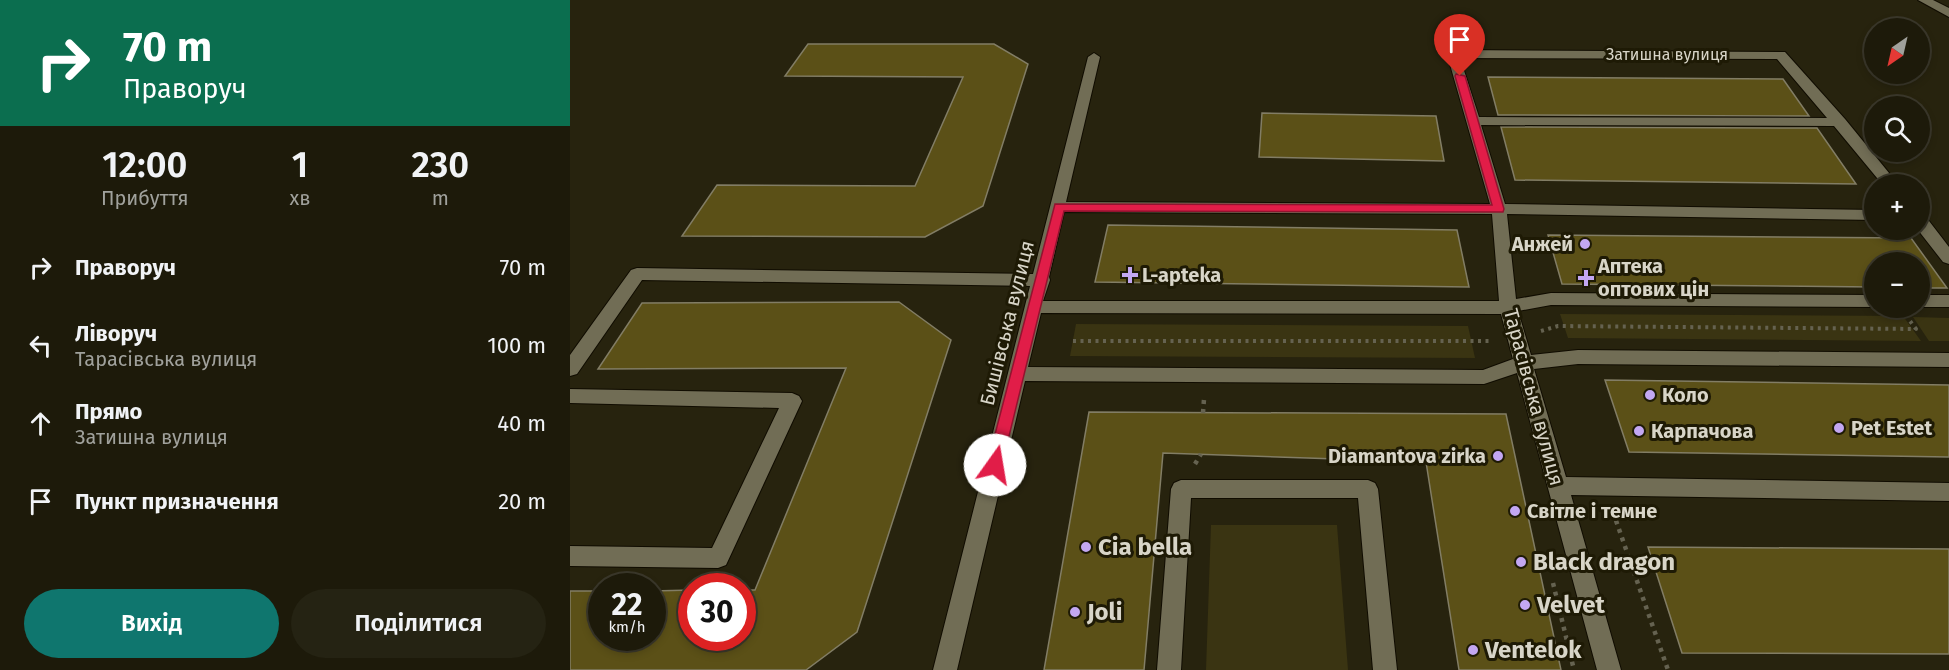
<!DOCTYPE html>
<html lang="uk">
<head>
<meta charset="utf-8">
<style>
  :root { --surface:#1d1a0a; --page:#252313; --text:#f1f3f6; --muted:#a0a19c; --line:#3b382b; --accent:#0f766e }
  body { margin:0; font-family:"Fira Sans",sans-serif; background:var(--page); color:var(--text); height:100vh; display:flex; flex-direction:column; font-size:22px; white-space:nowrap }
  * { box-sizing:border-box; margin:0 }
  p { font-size:20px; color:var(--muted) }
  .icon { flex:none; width:33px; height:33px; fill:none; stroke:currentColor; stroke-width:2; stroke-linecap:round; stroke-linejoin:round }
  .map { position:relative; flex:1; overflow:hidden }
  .sheet { display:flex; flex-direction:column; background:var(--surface); width:570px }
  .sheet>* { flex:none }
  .top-card { background:#0b6e4f; color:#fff; overflow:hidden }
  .needle { width:39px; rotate:214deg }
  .fabs { position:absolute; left:1294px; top:18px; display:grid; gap:12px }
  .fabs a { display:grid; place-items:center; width:66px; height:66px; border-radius:50%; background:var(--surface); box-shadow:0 3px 9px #0003,0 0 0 2px var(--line); font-size:30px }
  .speed { position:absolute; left:18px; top:573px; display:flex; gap:12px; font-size:30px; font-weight:700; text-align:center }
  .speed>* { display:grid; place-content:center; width:78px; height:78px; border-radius:50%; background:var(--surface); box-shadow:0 3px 9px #0003,0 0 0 2px var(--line); line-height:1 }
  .speed small { font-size:15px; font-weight:400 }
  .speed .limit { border:9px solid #d22; background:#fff; color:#111 }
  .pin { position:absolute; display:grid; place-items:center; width:51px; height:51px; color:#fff; margin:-62px -26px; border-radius:50% 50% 50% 0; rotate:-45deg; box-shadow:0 0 6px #0007 }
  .pin .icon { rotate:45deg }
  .me { position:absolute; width:66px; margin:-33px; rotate:13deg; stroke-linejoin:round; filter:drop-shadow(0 0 4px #0008) }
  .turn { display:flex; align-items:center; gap:21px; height:126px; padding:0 24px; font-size:27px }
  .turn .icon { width:78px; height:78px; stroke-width:2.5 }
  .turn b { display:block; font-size:42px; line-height:51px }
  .eta { display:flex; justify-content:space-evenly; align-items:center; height:102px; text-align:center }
  .eta b { font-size:36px; font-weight:600; line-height:42px }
  .primary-button { display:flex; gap:12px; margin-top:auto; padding:12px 24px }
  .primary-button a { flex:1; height:69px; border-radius:36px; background:var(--accent); color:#fff; font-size:24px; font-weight:600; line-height:69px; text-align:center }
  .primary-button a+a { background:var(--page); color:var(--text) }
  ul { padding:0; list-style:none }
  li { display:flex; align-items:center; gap:18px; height:78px; padding:0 24px }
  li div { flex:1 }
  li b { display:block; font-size:22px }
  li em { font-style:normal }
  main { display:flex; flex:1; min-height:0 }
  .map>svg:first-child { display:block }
  .green { fill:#3a3412 }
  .building { fill:#5b5017; stroke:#827d65; stroke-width:1.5 }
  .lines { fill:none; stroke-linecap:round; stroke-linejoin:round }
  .minor-casing { stroke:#100c00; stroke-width:2 }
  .path-far1 { stroke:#656250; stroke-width:4; stroke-dasharray:3 4.5; stroke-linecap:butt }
  .path { stroke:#656250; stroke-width:4.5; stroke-dasharray:4 5; stroke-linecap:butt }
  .minor { fill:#716d55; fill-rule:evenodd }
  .route { fill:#e11d48; stroke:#92132f; stroke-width:1.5 }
  .poi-dot { fill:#c3a7f2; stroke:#1e1a05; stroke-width:2 }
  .labels { text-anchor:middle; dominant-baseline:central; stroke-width:6; stroke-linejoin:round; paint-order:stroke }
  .far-street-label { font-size:16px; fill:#d8d5c8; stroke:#1e1a05 }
  .poi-label { font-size:20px; font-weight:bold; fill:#d8d5c8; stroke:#1e1a05; text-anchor:start }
  .street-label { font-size:20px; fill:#d8d5c8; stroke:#1e1a05 }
  .near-poi-label { font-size:24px; font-weight:bold; fill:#d8d5c8; stroke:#1e1a05; text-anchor:start }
</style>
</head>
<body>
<main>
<section class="sheet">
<div class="top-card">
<div class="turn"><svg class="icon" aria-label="right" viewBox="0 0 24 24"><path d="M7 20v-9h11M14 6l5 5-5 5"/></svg><div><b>70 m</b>Праворуч</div></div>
</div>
<div class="eta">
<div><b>12:00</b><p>Прибуття</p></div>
<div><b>1</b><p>хв</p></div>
<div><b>230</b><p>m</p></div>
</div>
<ul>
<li><svg class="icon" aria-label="right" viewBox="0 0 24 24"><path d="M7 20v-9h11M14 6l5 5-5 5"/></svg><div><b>Праворуч</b></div><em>70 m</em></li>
<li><svg class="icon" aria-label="left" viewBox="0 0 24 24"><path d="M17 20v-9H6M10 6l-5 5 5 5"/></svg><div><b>Ліворуч</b><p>Тарасівська вулиця</p></div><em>100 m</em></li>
<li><svg class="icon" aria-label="ahead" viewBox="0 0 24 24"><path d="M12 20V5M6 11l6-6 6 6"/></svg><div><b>Прямо</b><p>Затишна вулиця</p></div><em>40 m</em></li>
<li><svg class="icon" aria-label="arrive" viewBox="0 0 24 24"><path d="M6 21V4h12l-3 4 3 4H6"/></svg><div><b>Пункт призначення</b></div><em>20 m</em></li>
</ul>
<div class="primary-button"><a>Вихід</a><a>Поділитися</a></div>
</section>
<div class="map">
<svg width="1379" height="670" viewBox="0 0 1379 670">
  <rect width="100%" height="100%" fill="#27230e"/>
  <path class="green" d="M990,314L1333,316L1351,341L998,338Z
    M1343,317L1379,318V341H1359Z
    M506,324L898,326L905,358L500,356Z
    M641,525H767L778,670H636Z"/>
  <path class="building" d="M238,44H424L458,64L413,206L355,237L112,236L147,185L345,186L393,77L215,76Z
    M918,77L1213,79L1239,116L928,115Z
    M692,113L866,116L874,161L689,157Z
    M931,127L1247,128L1286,184L945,180Z
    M538,225L887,230L899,287L525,282Z
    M978,235L1341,238L1377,288H1350V262H1305V287L992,284Z
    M329,302L381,340L287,632L236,670H0V591H32V638H82V591L122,590V638H172V590H185L276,368L28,369L72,303Z
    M1035,380L1379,385V457L1059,452Z
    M519,412L936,414L991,670H889L856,462L593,453L574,670H474Z
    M1078,547L1379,549V654L1112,653Z"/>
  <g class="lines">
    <g class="minor-casing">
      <path id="minor" d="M1348,0H1363L1379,8V17Z
        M883,50L1215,52L1275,119L1328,184H1312L1264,126L911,125L935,204L1305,210V220L937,214L946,299L981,293L1305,295V307L981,305L948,311L961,355L1008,350L1379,353V367L1008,364L964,369L996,477L1379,483V501L1001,495L1051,670H1027L947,373L914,384L455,381L387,670H363L460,286L72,280L7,374L0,376V355L61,270L67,268L463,274L518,57L524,53L530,57L496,202L920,204L877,54ZM890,58L1207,59L1257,118L909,117ZM494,212L922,214L929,301H473L480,280L479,277ZM471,313L931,314L943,359L913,370L458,367Z
        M1350,216L1356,217L1379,247V264L1373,262L1348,230H1350Z
        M1350,295H1379V307H1350Z
        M0,389L222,393L229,396L232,401L156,565L148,568L0,566V546L142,548L209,408L0,403Z
        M611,480H798L805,483L808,489L827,670H803L788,498H621L611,670H587L601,489L604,483Z"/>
    </g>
    <path class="path-far1" d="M971,331L988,326L1346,329L1340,321
      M503,341H922"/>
    <path class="path" d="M633,413L634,399
      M625,464L631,454
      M1043,512L1098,670
      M983,583L1004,670"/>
    <use href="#minor" class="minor"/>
  </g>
  <path class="route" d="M886,74L895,76L934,209L933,212L494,211L432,465L430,470L425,472L419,470L417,465L485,204L922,205L885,76Z"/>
  <g class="poi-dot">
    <circle cx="1015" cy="244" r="6"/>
    <path d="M557 266h6v6h6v6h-6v6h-6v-6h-6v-6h6z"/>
    <path d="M1013 269h6v6h6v6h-6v6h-6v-6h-6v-6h6z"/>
    <circle cx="1080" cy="395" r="6"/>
    <circle cx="1269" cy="428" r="6"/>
    <circle cx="1069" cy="431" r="6"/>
    <circle cx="928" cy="456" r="6"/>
    <circle cx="945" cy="511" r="6"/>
    <circle cx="516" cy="547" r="6"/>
    <circle cx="951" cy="562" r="6"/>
    <circle cx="955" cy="605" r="6"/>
    <circle cx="505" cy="612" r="6"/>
    <circle cx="903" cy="650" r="6"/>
  </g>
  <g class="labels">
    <g class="far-street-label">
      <text x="1097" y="54">Затишна вулиця</text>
    </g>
    <g class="poi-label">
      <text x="1003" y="244" text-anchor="end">Анжей</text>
      <text x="1028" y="266">Аптека<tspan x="1028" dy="23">оптових цін</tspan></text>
      <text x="572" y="275">L-apteka</text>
      <text x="1092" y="395">Коло</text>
      <text x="1281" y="428">Pet Estet</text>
      <text x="1081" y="431">Карпачова</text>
      <text x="916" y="456" text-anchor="end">Diamantova zirka</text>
      <text x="957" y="511">Світле і темне</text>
    </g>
    <g class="street-label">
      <text transform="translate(437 323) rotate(-76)">Бишівська вулиця</text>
      <text transform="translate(964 397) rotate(75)">Тарасівська вулиця</text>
    </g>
    <g class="near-poi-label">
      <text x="528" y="547">Cia bella</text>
      <text x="963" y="562">Black dragon</text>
      <text x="967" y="605">Velvet</text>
      <text x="517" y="612">Joli</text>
      <text x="915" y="650">Ventelok</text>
    </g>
  </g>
</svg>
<div class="fabs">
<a><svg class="needle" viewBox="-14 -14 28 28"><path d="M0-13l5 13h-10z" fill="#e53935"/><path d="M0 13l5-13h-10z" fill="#a0a19c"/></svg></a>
<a><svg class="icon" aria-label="search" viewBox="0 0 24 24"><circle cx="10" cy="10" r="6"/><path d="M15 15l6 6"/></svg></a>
<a>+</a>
<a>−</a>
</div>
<div class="speed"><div>22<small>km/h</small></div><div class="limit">30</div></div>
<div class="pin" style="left:890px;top:76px;background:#d93025"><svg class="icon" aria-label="arrive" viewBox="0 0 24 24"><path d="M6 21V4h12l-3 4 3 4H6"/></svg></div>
<svg class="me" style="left:425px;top:465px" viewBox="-20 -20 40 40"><circle r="19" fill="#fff"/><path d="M0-13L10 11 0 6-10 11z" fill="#e11d48"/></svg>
</div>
</main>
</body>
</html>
